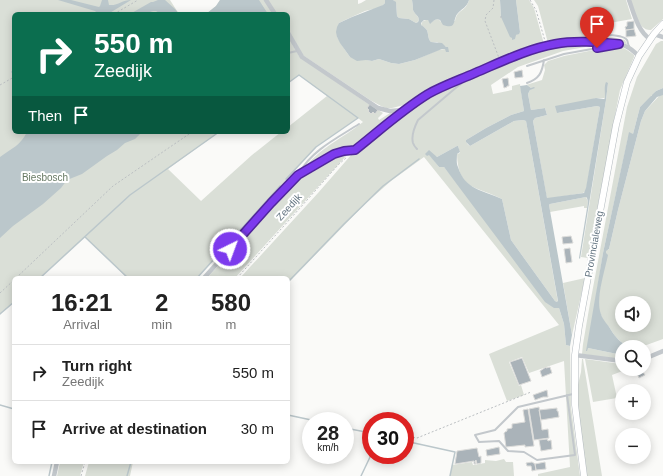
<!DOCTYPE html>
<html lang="en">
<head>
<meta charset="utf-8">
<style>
  :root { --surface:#fff; --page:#f2f2f2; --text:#222; --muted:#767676; --line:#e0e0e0 }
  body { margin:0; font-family:Arial,sans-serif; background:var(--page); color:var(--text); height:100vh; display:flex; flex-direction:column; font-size:15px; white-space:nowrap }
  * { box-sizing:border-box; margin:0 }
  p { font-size:13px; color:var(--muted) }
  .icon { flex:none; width:22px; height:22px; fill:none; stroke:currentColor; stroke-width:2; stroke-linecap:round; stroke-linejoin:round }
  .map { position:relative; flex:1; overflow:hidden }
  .details { position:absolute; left:12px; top:276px; width:278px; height:188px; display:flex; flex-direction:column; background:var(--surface); border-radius:6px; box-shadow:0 2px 10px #0003 }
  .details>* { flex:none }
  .hud { position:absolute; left:12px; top:12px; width:278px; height:122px; border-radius:6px; box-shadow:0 2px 10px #0003; background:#0b6e4f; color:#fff; overflow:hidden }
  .buttons { position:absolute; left:615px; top:296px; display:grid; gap:8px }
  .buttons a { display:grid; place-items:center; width:36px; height:36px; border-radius:50%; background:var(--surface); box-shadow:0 2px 10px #0003; font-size:20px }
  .speed { position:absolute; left:302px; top:412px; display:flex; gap:8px; font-size:20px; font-weight:700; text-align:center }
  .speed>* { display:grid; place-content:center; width:52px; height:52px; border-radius:50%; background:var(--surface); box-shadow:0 2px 10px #0003; line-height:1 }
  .speed small { font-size:10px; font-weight:400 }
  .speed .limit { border:6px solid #d22; background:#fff; color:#111 }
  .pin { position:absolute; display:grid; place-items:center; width:34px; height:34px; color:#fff; margin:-41px -17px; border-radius:50% 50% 50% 0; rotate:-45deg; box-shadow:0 0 4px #0007 }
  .pin .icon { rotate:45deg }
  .me { position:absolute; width:44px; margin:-22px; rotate:42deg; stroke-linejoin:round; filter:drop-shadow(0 0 3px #0008) }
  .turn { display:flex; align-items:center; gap:14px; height:84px; padding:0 16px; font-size:18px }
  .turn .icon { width:52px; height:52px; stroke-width:2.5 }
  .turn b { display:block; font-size:28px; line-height:34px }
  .then { display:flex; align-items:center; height:38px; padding:0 16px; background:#0003; gap:8px; font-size:15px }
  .eta { display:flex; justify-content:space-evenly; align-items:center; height:68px; text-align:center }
  .eta b { font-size:24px; font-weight:700; line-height:28px }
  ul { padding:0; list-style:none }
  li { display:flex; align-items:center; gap:12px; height:56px; padding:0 16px; border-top:1px solid var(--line) }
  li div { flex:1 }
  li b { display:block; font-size:15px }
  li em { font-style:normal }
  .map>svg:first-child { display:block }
  .green { fill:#dadfd7; fill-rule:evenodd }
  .water { fill:#bbc7cb }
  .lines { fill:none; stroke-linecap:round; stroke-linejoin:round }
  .stream { stroke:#bbc7cb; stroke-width:1.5 }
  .building { fill:#aab3b9; stroke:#dcdcda }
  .secondary-casing { stroke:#b3babf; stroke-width:7 }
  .path { stroke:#bbbfc2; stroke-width:1; stroke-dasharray:2 2; stroke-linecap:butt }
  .lane { stroke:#c3c8cc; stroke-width:2 }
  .street { stroke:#c3c8cc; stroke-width:4.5 }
  .secondary { stroke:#fff; stroke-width:6 }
  .route-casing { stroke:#51269a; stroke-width:10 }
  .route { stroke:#7c3aed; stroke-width:7 }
  .labels { text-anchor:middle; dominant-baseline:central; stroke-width:4; stroke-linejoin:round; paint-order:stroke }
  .park-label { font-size:10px; fill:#687a64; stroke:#fff }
  .street-label { font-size:10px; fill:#657683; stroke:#fff }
</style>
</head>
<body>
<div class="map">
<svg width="663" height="476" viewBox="0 0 663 476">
  <rect width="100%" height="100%" fill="#fafaf8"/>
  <path class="green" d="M0,0H170L179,14H14V132H219L168,169L201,201L252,155L281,132H288V127L327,96L299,75L288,83V14H206L216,6L220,0H358V4L361,3L366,0H385V3C381,9 372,9 365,11C356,15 347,19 339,23L337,37L345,50L350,57L372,61L379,59L391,63L399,64L415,60L438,50L445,49L446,47L437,42H431C427,38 429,32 426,29C424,27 422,26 421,25C422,21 424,20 428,20L431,23C434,20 438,17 441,22L455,21C457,9 466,12 469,0H500L501,17L516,35L520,32L516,0H529L534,8L544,44L518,53L431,91L408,104L392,108H386L381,106L370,100L304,56L292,44L299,56L364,101L383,113L378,118L379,120L390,113H394L395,115V117L356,146C351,149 346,148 340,150C330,152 313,164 303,170C320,147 342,139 363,122L358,118L316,147L197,278H127L85,237L40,278H14V302L0,314Z
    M393,0H412L413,7V10C415,15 423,19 416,23L409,19L399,18L397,16L396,3Z
    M534,0H626L632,19L604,24L586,30L588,36L612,37L625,40L627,44H626C611,35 569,42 551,42L548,43L538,6Z
    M630,0H663V19L651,30C638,31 634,10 630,0Z
    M661,41H663V88L656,91L652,96L640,107L633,134H631L628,138L603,253L588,348L622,355V360L582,354L583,344L589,309L627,107L637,77L656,44Z
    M581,43L602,44L563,51L518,67L491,85L493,94L512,90V86L520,84L524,111L511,115L486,128L466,140C466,143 468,145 470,146L514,121L523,120L526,121L558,302H557L555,301L511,240L502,199C476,186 458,190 457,154L460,153L458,146H457L437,157L429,154L439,167H444L559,308L564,324L566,345L570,346L571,407L580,476H538V474L570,467L564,361L529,373L522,357L509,362L519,386L521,385L524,395L507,401L489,354L559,325L424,157L391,181L366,203L288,283V278H240L318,193L352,154L379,132L419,102L431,95L458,82L519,58L557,46Z
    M616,46C623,47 628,50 634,55V57L620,90L617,105L588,258L581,257L606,100L608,83L605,88L606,90L605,98H596L557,113L597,106L600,107L586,191L583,193L547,199L533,121L535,118L547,115L545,108L531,110L528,94L531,88L527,85H526L542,80L545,70L544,65L548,61L564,56L599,49Z
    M660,95H663V339L641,347H632L627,346L620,341L615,336L609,327L604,322L599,310L598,302L606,250H608L609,249L618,210L641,121L645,111ZM622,303H644V325H622Z
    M347,153V155L235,278H207L261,219L291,184L297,178L337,154Z
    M586,197L588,202L587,208H584V206L550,212L549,205L550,204Z
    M585,278L572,335L563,283Z
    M582,359H583L602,476H587L578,411L577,389L581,372Z
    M585,359L621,364L622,369H625V370L612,375L617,398L593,402Z
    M504,459L506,462H513L514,476H450L452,465L472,462L473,465L485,463V460L496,461Z
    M60,462H84L80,476H57Z
    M89,462H133L130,476H85Z"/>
  <path class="water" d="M58,0H71L99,7L100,6L102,0H108L109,5C118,6 122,0 131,0L108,14H98L95,11Z
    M158,0H165L175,9L179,14H161L156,11H153L144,14H130L151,2H153Z
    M220,0H259L268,14H206L216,6Z
    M385,0H393L396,2L397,16L399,18L409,19L416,23L418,22C421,17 415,15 413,10V7L412,0H469C467,7 463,8 458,13C452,19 458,30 443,25L440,20C435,18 434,21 430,24L428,20H424L421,23V25C423,26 424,27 426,29C429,32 427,38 431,42L442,43L446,47H448L449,52H446L445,49H442L415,60L399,64L391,63L379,59L372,61L366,60L357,61L350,57L340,43L337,37L336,32L337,27L339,23L352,17L383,5L385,3Z
    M500,0H516L520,32L519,34L516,35L515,39L512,40V38L510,37L501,17Z
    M606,82L608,83L606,100L580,259L579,258L587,208L588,202L587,198L586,197L550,204L549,205L572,335L570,346L566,345L564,324L559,308H554L545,302L444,167H439L429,155L427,156L425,154L429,150L437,157L457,146H458L460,152L457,154C457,158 456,163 458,167C465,190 483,190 502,199L511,240L555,301L557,302L558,301L526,121L523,120L514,121L470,146L466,142V140L486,128L511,115L524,111L520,86L527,85L531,88L534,87L535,88L530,90L528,94L531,110L545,108L547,115L535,118L533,121L547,198L584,193L586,188L600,107L597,106L557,113L555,106L596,98L604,99L605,98C605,93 604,86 606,82Z
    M663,88V95L657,97L645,111L641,121L618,210L609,249L606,251V253L608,255C605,270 595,300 601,314C603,321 608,324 611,330C616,338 622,345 632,347H622V355L588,348L587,351H586L603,253L629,132L633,134L640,107L651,96H652V95L656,91Z
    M27,132H142L135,139L125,143L117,150L107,156L82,174L67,180L61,188L43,204L13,226L0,238V157C12,148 20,146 27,132Z"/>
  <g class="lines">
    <path class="stream" d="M12,72L14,71
      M286,179L316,147L358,118L299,75L288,83
      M85,237L128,278
      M40,278L130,195L219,132
      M197,278L280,186
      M288,282L344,224L383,186L419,159
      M0,314L14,302
      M0,405L14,409
      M288,415L316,421
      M345,428L371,433
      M405,441L455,452L450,476
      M49,476L52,462
      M127,476L131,462
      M361,476L371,455"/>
  </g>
  <path class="building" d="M634,21V29L626,30L625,27L627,26V22Z
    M610,24L611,26H612L613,29L599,33L597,27Z
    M634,29L636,36L626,37V30Z
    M522,70L523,77L515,78L514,72Z
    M508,78L509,86H507V87L504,88L502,79Z
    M370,104L378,110L375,114L373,112L371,114L368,111L369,110L367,108Z
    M571,236L573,243L563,244L562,237Z
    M570,248L572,262L566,263L564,249Z
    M522,358L531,381L519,385L510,362Z
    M546,367V368L550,367L552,373L542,377L540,371Z
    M641,369L645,375L639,378L636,371Z
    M547,390L548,397H543L535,400L533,395Z
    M539,407L542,430L548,429L549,438L534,440L529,409Z
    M557,408V411H558L559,417L541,420L539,410Z
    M528,409L534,446L525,447V445L506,447L504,433L505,432L507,431V429L512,428V424L525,422L523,410Z
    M547,439L548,441L551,440L552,449L541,451L539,440Z
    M499,447L500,454L487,456L486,450Z
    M477,448L479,457L481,456V463L477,464L476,460L475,461L476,464H474V461L455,464L457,451Z
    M532,462L535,464L536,470L532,471L531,466H527L526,463Z
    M545,462L546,469L536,470L535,464Z"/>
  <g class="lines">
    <g class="secondary-casing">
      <path id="secondary" d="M584,476L575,405V355L579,326L616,125L627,82L639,56L654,34L663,24"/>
    </g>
    <path class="path" d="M494,0L493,8L486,15L485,21L499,58
      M530,0L536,10L545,41
      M114,14L138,0
      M500,17H504
      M0,85L14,77
      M16,278L113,186L192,132
      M237,278L300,208L338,165L347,157
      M0,293L14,280
      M405,436L417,438L531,392
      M81,476L85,462"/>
    <path class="lane" d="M599,35C606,35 623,34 627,40C628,42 628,45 629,46
      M288,53L297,51
      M527,66L564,54L614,45
      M527,83C539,79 542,73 544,60
      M417,149C415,147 414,146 413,143C411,136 415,126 418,120L458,86L461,84L462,81
      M300,172C312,150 339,137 359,124
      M567,395L575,455L537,460L524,452L508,451L499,441L479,442L475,435L495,430L518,407L573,394"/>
    <path class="street" d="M266,0L275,14
      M629,0C634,14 638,31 650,39
      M288,33L302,57L378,108L390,111L404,110
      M654,34L663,37
      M204,278L271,203L298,175L334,154L340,152L355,150L405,110L428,94L521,54C532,50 544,45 556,43C572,41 616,39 629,48C633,50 636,54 639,56
      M575,355L622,361
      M644,359L663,351
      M54,476L57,462"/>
    <use href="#secondary" class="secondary"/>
  </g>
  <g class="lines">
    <g class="route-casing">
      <path id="route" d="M230,249L271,203L298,175L334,154L344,151L355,150C379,131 402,110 428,94C442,86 459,80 475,73C501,62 527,49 555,44C575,40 598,42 619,44L597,48"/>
    </g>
    <use href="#route" class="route"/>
  </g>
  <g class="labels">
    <g class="park-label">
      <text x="45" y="177">Biesbosch</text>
    </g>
    <g class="street-label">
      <text transform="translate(289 207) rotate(-48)">Zeedijk</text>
      <text transform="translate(594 244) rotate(-80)">Provincialeweg</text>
    </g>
  </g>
</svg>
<div class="buttons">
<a><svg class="icon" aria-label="sound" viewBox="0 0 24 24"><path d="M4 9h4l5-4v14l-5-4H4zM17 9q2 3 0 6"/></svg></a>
<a><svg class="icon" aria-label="search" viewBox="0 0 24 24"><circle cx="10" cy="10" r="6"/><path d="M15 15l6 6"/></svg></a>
<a>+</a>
<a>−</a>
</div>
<div class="speed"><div>28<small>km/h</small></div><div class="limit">30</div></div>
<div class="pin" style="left:597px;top:48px;background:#d93025"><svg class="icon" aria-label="arrive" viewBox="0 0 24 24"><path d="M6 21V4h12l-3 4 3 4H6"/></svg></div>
<svg class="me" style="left:230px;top:249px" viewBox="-20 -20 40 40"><circle r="17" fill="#7c3aed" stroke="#fff" stroke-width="3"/><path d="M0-11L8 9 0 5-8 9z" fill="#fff"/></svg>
<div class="hud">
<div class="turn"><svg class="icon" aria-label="right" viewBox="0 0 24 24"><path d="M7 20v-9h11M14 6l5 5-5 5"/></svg><div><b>550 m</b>Zeedijk</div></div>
<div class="then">Then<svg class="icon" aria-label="arrive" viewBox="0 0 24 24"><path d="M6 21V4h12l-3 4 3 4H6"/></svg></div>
</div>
<section class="details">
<div class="eta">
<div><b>16:21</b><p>Arrival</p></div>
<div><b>2</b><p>min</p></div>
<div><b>580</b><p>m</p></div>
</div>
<ul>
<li><svg class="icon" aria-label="right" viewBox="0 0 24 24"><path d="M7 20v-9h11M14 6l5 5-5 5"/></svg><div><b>Turn right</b><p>Zeedijk</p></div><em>550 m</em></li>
<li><svg class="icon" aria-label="arrive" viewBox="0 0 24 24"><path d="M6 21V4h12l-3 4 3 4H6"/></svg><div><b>Arrive at destination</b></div><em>30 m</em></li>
</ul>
</section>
</div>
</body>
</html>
